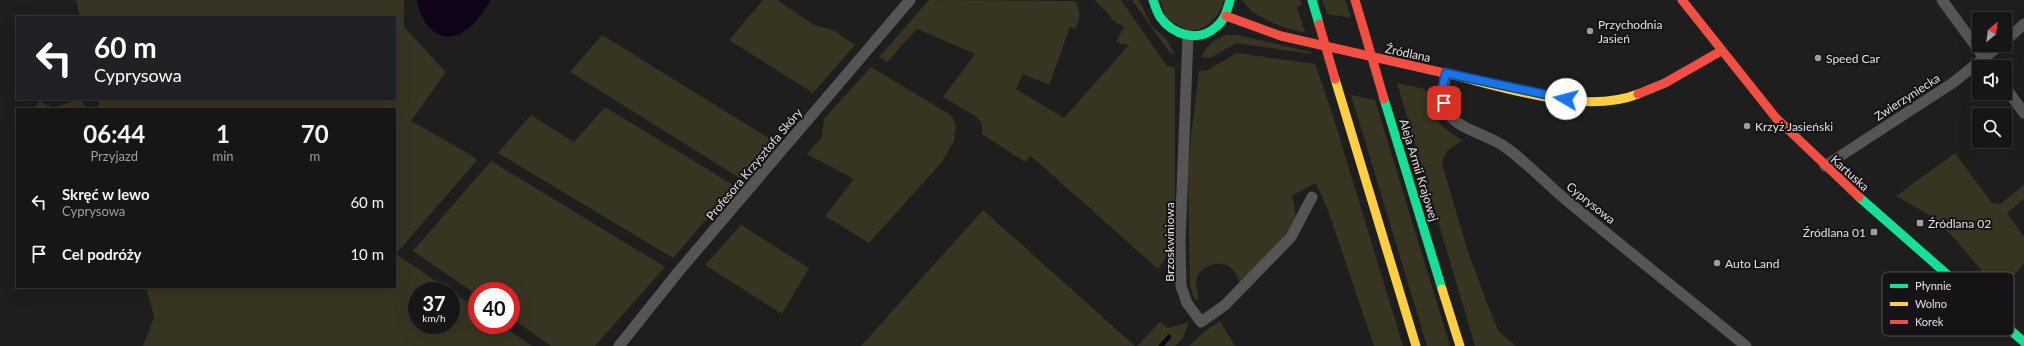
<!DOCTYPE html>
<html lang="pl">
<head>
<meta charset="utf-8">
<style>
  :root { --surface:#161616; --page:#232323; --text:#f1f3f6; --muted:#9e9fa1; --line:#353535 }
  body { margin:0; font-family:Lato,sans-serif; background:var(--page); color:var(--text); height:100vh; display:flex; flex-direction:column; font-size:15px; white-space:nowrap }
  * { box-sizing:border-box; margin:0 }
  p { font-size:13px; color:var(--muted) }
  .icon { flex:none; width:22px; height:22px; fill:none; stroke:currentColor; stroke-width:2; stroke-linecap:round; stroke-linejoin:round }
  .map { position:relative; flex:1; overflow:hidden }
  .details { position:absolute; left:16px; top:108px; width:380px; height:180px; display:flex; flex-direction:column; background:var(--surface); border-radius:0px; box-shadow:0 4px 16px #0002,0 0 0 1px var(--line) }
  .details>* { flex:none }
  .banner { position:absolute; left:16px; top:16px; width:380px; height:84px; border-radius:0px; box-shadow:0 4px 16px #0002,0 0 0 1px var(--line); background:#202124; color:#fff; overflow:hidden }
  .needle { width:26px; rotate:29deg }
  .buttons { position:absolute; left:1972px; top:12px; display:grid; gap:8px }
  .buttons a { display:grid; place-items:center; width:40px; height:40px; border-radius:0px; background:var(--surface); box-shadow:0 4px 16px #0002,0 0 0 1px var(--line); font-size:20px }
  .speed { position:absolute; left:408px; top:282px; display:flex; gap:8px; font-size:20px; font-weight:700; text-align:center }
  .speed>* { display:grid; place-content:center; width:52px; height:52px; border-radius:50%; background:var(--surface); box-shadow:0 4px 16px #0002,0 0 0 1px var(--line); line-height:1 }
  .speed small { font-size:10px; font-weight:400 }
  .speed .limit { border:6px solid #d22; background:#fff; color:#111 }
  .pin { position:absolute; display:grid; place-items:center; width:34px; height:34px; color:#fff; margin:-17px; border-radius:8px; box-shadow:0 2px 6px #0006 }
  .me { position:absolute; width:44px; margin:-22px; rotate:278deg; stroke-linejoin:round; filter:drop-shadow(0 0 3px #0008) }
  .turn { display:flex; align-items:center; gap:14px; height:84px; padding:0 12px; font-size:18px }
  .turn .icon { width:52px; height:52px; stroke-width:2.5 }
  .turn b { display:block; font-size:28px; line-height:34px }
  .eta { display:flex; justify-content:space-evenly; align-items:center; height:68px; text-align:center }
  .eta b { font-size:24px; font-weight:700; line-height:28px }
  ul { padding:0; list-style:none }
  li { display:flex; align-items:center; gap:12px; height:52px; padding:0 12px }
  li div { flex:1 }
  li b { display:block; font-size:15px }
  li em { font-style:normal }
  .map>svg:first-child { display:block }
  .green { fill:#383422; fill-rule:evenodd }
  .water { fill:#0f0419 }
  .lines { fill:none; stroke-linecap:round; stroke-linejoin:round }
  .stream { stroke:#0f0419; stroke-width:4.5 }
  .street { stroke:#555; stroke-width:11 }
  .fast { stroke:#16e098; stroke-width:9 }
  .slow { stroke:#ffcf43; stroke-width:9 }
  .jam { stroke:#f24e42; stroke-width:9 }
  .jam-bridge { stroke:#f24e42; stroke-width:9 }
  .route-casing { stroke:#114b97; stroke-width:10 }
  .route { stroke:#1a73e8; stroke-width:7 }
  .poi-dot { fill:#9d9d9e; stroke:#151316; stroke-width:1.5 }
  .labels { text-anchor:middle; dominant-baseline:central; stroke-width:4; stroke-linejoin:round; paint-order:stroke }
  .poi-label { font-size:12px; fill:#e2e1e3; stroke:#151316; text-anchor:start }
  .street-label { font-size:12px; fill:#e2e1e3; stroke:#151316 }
  .key { fill:#151316; stroke:#525154; stroke-width:1 }
  .key-label { font-size:11px; fill:#e2e1e3 }
</style>
</head>
<body>
<div class="map">
<svg width="2024" height="346" viewBox="0 0 2024 346">
  <rect width="100%" height="100%" fill="#1e1e1e"/>
  <path class="green" d="M76,0H404V27L446,72L411,121L471,155L477,160L396,254L477,309V325H501L532,346H143L154,317L146,287H395V109H99V99H395V17H80ZM417,291H451V325H417Z
    M763,0H777L814,25L833,30L855,45L813,93L729,40Z
    M929,0L1075,1C1081,11 1081,19 1075,29L1070,27L1049,85L1023,74L1016,89L1064,118L1129,45L1116,42L1124,27L1112,20L1108,13L1094,0H1121L1167,66L1175,68V244L1158,269L1031,156L1025,162L982,134V124L977,117L943,97L975,54L917,29L887,62L879,57Z
    M1132,0H1139L1151,25L1167,40L1175,55L1170,53Z
    M1160,0H1224C1221,15 1206,32 1189,30C1183,29 1173,22 1167,19Z
    M1242,0H1300L1302,5L1297,7L1305,33C1283,27 1255,20 1242,0Z
    M1322,0H1345L1351,18L1327,14Z
    M602,35L775,142L741,179L570,72Z
    M1227,35H1237L1311,52L1312,54L1236,43L1210,58L1201,57C1207,45 1215,39 1227,35Z
    M1237,53L1315,64L1333,116L1403,346H1374L1328,210L1316,184H1313L1292,196C1294,203 1296,210 1295,217C1291,234 1252,271 1240,285C1238,278 1236,273 1231,268C1220,259 1201,265 1197,278C1194,286 1199,292 1198,300H1195L1190,287L1188,174L1191,136L1199,71L1208,70Z
    M871,67L952,116L956,125L954,141L942,162L869,243L825,216L854,179L807,154L822,137L824,119Z
    M1397,83L1425,89L1435,117L1444,128L1463,141C1451,147 1441,152 1443,167L1469,255L1491,313L1499,332L1516,346H1475Z
    M1351,95L1375,100L1450,346H1427Z
    M80,99L87,109H33L40,101L52,108Z
    M605,107L735,186L673,258L498,153L531,115L574,142Z
    M1955,153L1992,203L2000,204L2024,185V199L2007,213L2024,237V264L1999,292L1956,240L1931,216L1896,196Z
    M491,161L665,267L595,346H551L511,318V291H477V295L413,251Z
    M983,210L1135,346H861Z
    M741,225L809,268L782,314L705,265Z
    M1220,321L1235,346H1189L1205,331Z
    M1160,322L1168,328L1189,322L1183,338L1175,346H1137Z"/>
  <path class="water" d="M417,0H491C485,9 480,18 472,25C446,51 422,30 417,0Z"/>
  <g class="lines">
    <path class="stream" d="M1161,346L1169,337"/>
    <path class="street" d="M1942,0L1991,67
      M1188,36L1180,242L1181,286L1187,303L1201,322L1225,305L1291,237L1312,197
      M2005,41L2024,24
      M1446,73C1443,89 1440,104 1451,117C1465,132 1491,135 1508,149C1528,164 1546,183 1565,199C1625,249 1686,297 1746,346
      M2005,87L2024,113
      M1825,166L1954,82L2000,45
      M619,346L679,271L910,0"/>
    <path class="fast" d="M1153,0C1155,6 1157,12 1160,17C1173,35 1198,43 1216,27C1225,20 1227,10 1230,0
      M1312,0L1319,24
      M1384,99L1442,289
      M1859,197L2024,342"/>
    <path class="slow" d="M1453,75C1506,88 1586,115 1638,94
      M1335,79L1416,346
      M1442,289L1460,346"/>
    <path class="jam" d="M1355,0L1363,27
      M1682,0L1776,118L1859,197
      M1226,16L1281,36L1453,75
      M1638,94L1665,83L1721,51"/>
    <path class="jam-bridge" d="M1319,24L1335,79
      M1363,27L1384,99"/>
  </g>
  <g class="lines">
    <g class="route-casing">
      <path id="route" d="M1444,103L1442,89L1446,73L1566,99"/>
    </g>
    <use href="#route" class="route"/>
  </g>
  <g class="poi-dot">
    <circle cx="1590" cy="31" r="4"/>
    <circle cx="1818" cy="58" r="4"/>
    <circle cx="1747" cy="126" r="4"/>
    <rect x="1916" y="219" width="8" height="8" rx="2"/>
    <rect x="1870" y="228" width="8" height="8" rx="2"/>
    <circle cx="1717" cy="263" r="4"/>
  </g>
  <g class="labels">
    <g class="poi-label">
      <text x="1598" y="24">Przychodnia<tspan x="1598" dy="14">Jasień</tspan></text>
      <text x="1826" y="58">Speed Car</text>
      <text x="1755" y="126">Krzyż Jasieński</text>
      <text x="1928" y="223">Źródlana 02</text>
      <text x="1866" y="232" text-anchor="end">Źródlana 01</text>
      <text x="1725" y="263">Auto Land</text>
    </g>
    <g class="street-label">
      <text transform="translate(1408 53) rotate(12)">Źródlana</text>
      <text transform="translate(1907 97) rotate(-33)">Zwierzyniecka</text>
      <text transform="translate(754 164) rotate(-50)">Profesora Krzysztofa Skóry</text>
      <text transform="translate(1419 170) rotate(73)">Aleja Armii Krajowej</text>
      <text transform="translate(1850 173) rotate(42)">Kartuska</text>
      <text transform="translate(1591 203) rotate(39)">Cyprysowa</text>
      <text transform="translate(1169 242) rotate(-90)">Brzoskwiniowa</text>
    </g>
  </g>
  <rect x="1882" y="272" width="132" height="64" rx="6" class="key"/>
  <rect x="1890" y="284" width="18" height="4" fill="#16e098"/>
  <rect x="1890" y="302" width="18" height="4" fill="#ffcf43"/>
  <rect x="1890" y="320" width="18" height="4" fill="#f24e42"/>
  <g class="key-label">
    <text x="1915" y="290">Płynnie</text>
    <text x="1915" y="308">Wolno</text>
    <text x="1915" y="326">Korek</text>
  </g>
</svg>
<div class="buttons">
<a><svg class="needle" viewBox="-14 -14 28 28"><path d="M0-13l5 13h-10z" fill="#e53935"/><path d="M0 13l5-13h-10z" fill="#9e9fa1"/></svg></a>
<a><svg class="icon" aria-label="sound" viewBox="0 0 24 24"><path d="M4 9h4l5-4v14l-5-4H4zM17 9q2 3 0 6"/></svg></a>
<a><svg class="icon" aria-label="search" viewBox="0 0 24 24"><circle cx="10" cy="10" r="6"/><path d="M15 15l6 6"/></svg></a>
</div>
<div class="speed"><div>37<small>km/h</small></div><div class="limit">40</div></div>
<div class="pin" style="left:1444px;top:103px;background:#d93025"><svg class="icon" aria-label="arrive" viewBox="0 0 24 24"><path d="M6 21V4h12l-3 4 3 4H6"/></svg></div>
<svg class="me" style="left:1566px;top:99px" viewBox="-20 -20 40 40"><circle r="19" fill="#fff"/><path d="M0-13L10 11 0 6-10 11z" fill="#1a73e8"/></svg>
<div class="banner">
<div class="turn"><svg class="icon" aria-label="left" viewBox="0 0 24 24"><path d="M17 20v-9H6M10 6l-5 5 5 5"/></svg><div><b>60 m</b>Cyprysowa</div></div>
</div>
<section class="details">
<div class="eta">
<div><b>06:44</b><p>Przyjazd</p></div>
<div><b>1</b><p>min</p></div>
<div><b>70</b><p>m</p></div>
</div>
<ul>
<li><svg class="icon" aria-label="left" viewBox="0 0 24 24"><path d="M17 20v-9H6M10 6l-5 5 5 5"/></svg><div><b>Skręć w lewo</b><p>Cyprysowa</p></div><em>60 m</em></li>
<li><svg class="icon" aria-label="arrive" viewBox="0 0 24 24"><path d="M6 21V4h12l-3 4 3 4H6"/></svg><div><b>Cel podróży</b></div><em>10 m</em></li>
</ul>
</section>
</div>
</body>
</html>
